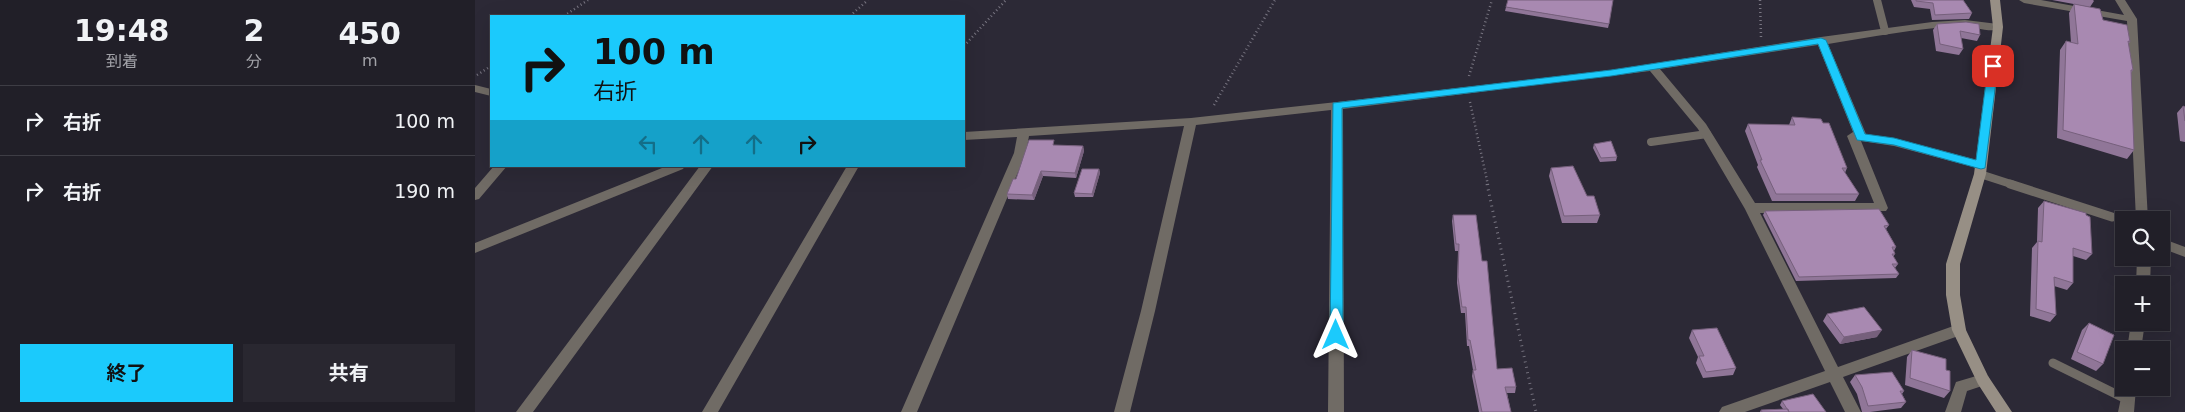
<!DOCTYPE html>
<html lang="ja">
<head>
<meta charset="utf-8">
<style>
  :root { --surface:#211f28; --page:#292730; --text:#f1f3f6; --muted:#a2a2a8; --line:#3e3d45; --accent:#1bcafc }
  body { margin:0; font-family:"DejaVu Sans","Noto Sans JP",sans-serif; background:var(--page); color:var(--text); height:100vh; display:flex; flex-direction:column; font-size:19px; white-space:nowrap }
  * { box-sizing:border-box; margin:0 }
  p { font-size:16px; color:var(--muted) }
  .icon { flex:none; width:28px; height:28px; fill:none; stroke:currentColor; stroke-width:2; stroke-linecap:round; stroke-linejoin:round }
  .map { position:relative; flex:1; overflow:hidden }
  .details { display:flex; flex-direction:column; background:var(--surface); width:475px }
  .details>* { flex:none }
  .banner { position:absolute; left:15px; top:15px; width:475px; height:152px; border-radius:0px; box-shadow:0 5px 20px #0002,0 0 0 1px var(--line); background:#1bcafc; color:#111; overflow:hidden }
  .fabs { position:absolute; left:1640px; top:211px; display:grid; gap:10px }
  .fabs a { display:grid; place-items:center; width:55px; height:55px; border-radius:0px; background:var(--surface); box-shadow:0 5px 20px #0002,0 0 0 1px var(--line); font-size:25px }
  .pin { position:absolute; display:grid; place-items:center; width:42px; height:42px; color:#fff; margin:-21px; border-radius:10px; box-shadow:0 2px 8px #0006 }
  .me { position:absolute; width:55px; margin:-28px; rotate:0deg; stroke-linejoin:round; filter:drop-shadow(0 0 4px #0008) }
  .turn { display:flex; align-items:center; gap:18px; height:105px; padding:0 20px; font-size:22px }
  .turn .icon { width:65px; height:65px; stroke-width:2.5 }
  .turn b { display:block; font-size:35px; line-height:42px }
  .lanes { display:flex; align-items:center; height:48px; padding:0 20px; background:#0003; justify-content:center; gap:25px; direction:ltr }
  .lanes .off { opacity:.35 }
  .eta { display:flex; justify-content:space-evenly; align-items:center; height:85px; text-align:center }
  .eta b { font-size:30px; font-weight:700; line-height:35px }
  .button { display:flex; gap:10px; margin-top:auto; padding:10px 20px }
  .button a { flex:1; height:58px; border-radius:0px; background:var(--accent); color:#111; font-size:20px; font-weight:700; line-height:58px; text-align:center }
  .button a+a { background:var(--page); color:var(--text) }
  ul { padding:0; list-style:none }
  li { display:flex; align-items:center; gap:15px; height:70px; padding:0 20px; border-top:1px solid var(--line) }
  li div { flex:1 }
  li b { display:block; font-size:19px }
  li em { font-style:normal }
  main { display:flex; flex:1; min-height:0 }
  .map>svg:first-child { display:block }
  .lines { fill:none; stroke-linecap:round; stroke-linejoin:round }
  .path-far1 { stroke:#797682; stroke-width:2.5; stroke-dasharray:1 3; stroke-linecap:butt }
  .path { stroke:#797682; stroke-width:3; stroke-dasharray:1 4.5; stroke-linecap:butt }
  .service-far1 { stroke:#706b65; stroke-width:8 }
  .service { stroke:#706b65; stroke-width:9 }
  .minor { fill:#706b65; fill-rule:evenodd }
  .secondary { fill:#978f85; fill-rule:evenodd }
  .wall { fill:#907698 }
  .shaded-wall { fill:#76607c }
  .building { fill:#a889b1; stroke:#76607c }
  .route { fill:#1bcafc; stroke:#1283a4 }
</style>
</head>
<body>
<main>
<section class="details">
<div class="eta">
<div><b>19:48</b><p>到着</p></div>
<div><b>2</b><p>分</p></div>
<div><b>450</b><p>m</p></div>
</div>
<ul>
<li><svg class="icon" aria-label="right" viewBox="0 0 24 24"><path d="M7 20v-9h11M14 6l5 5-5 5"/></svg><div><b>右折</b></div><em>100 m</em></li>
<li><svg class="icon" aria-label="right" viewBox="0 0 24 24"><path d="M7 20v-9h11M14 6l5 5-5 5"/></svg><div><b>右折</b></div><em>190 m</em></li>
</ul>
<div class="button"><a>終了</a><a>共有</a></div>
</section>
<div class="map">
<svg width="1710" height="412" viewBox="0 0 1710 412">
  <rect width="100%" height="100%" fill="#2c2936"/>
  <g class="lines">
    <path class="path-far1" d="M1285,0L1286,37
      M89,16L113,0
      M375,16L393,0
      M489,46L531,0
      M2,75L16,66
      M994,76L1017,0
      M995,102L1013,185
      M739,105L800,0"/>
    <path class="path" d="M1012,184L1061,412"/>
    <path class="service-far1" d="M1402,0L1410,31
      M1176,142L1232,134
      M1505,174L1539,185"/>
    <path class="service" d="M1535,184L1637,217
      M1578,363L1653,400"/>
    <path class="minor" d="M1544,0H1566L1649,15L1640,0H1650L1662,19L1673,220H1661L1652,21L1549,3Z
      M1490,20L1523,24L1528,27C1520,35 1498,26 1487,26C1442,28 1397,37 1353,44L1391,134L1419,138L1506,161L1512,165L1510,168L1506,169L1419,146L1386,141L1413,208L1411,211L1285,213L1363,367L1484,324L1489,326L1491,330L1489,334L1368,377L1386,412H1370L1355,382L1270,412H1244L1247,407L1350,371L1270,209L1223,129L1175,71L868,109L869,412H853L856,110L721,125L680,311L655,412H639L666,311L709,126L554,136L551,153L442,412H426L539,153L542,137L489,140V132L716,118L862,102L1136,70L1346,37L1457,22ZM1343,45L1378,132L1372,136L1399,203H1280L1231,124L1185,69Z
      M0,85L16,89V96L0,92Z
      M19,166H32L4,199L0,200V188Z
      M192,166H210L208,169L0,253V243Z
      M225,166H238L58,412H41Z
      M372,166H384L243,412H227Z
      M1686,238L1710,247V257L1686,248Z
      M1662,258H1676L1675,285H1661Z
      M1656,322H1670L1666,350H1652Z
      M1508,374L1513,376L1515,380L1513,384L1492,391L1486,412H1470L1481,382Z
      M1649,384V388H1661L1659,412H1643Z"/>
    <path class="secondary" d="M1515,0H1525L1528,27L1511,174L1485,264V295L1491,330L1513,376L1537,412H1521L1503,384L1477,330L1471,295V264L1499,174L1518,27Z"/>
  </g>
  <path class="wall" d="M1436,0H1488L1497,13L1494,19L1457,20L1455,9L1439,7Z
    M1577,0H1618L1619,1L1615,7Z
    M1599,4L1628,20L1655,42L1653,44L1658,70L1656,73L1659,150L1652,159L1582,138L1585,50L1591,41L1596,43L1594,13Z
    M1031,7L1134,24L1133,28L1030,11Z
    M1462,24L1505,35L1502,41L1486,38L1488,49L1484,55L1461,51L1458,30Z
    M1708,106L1710,107V142L1705,141L1702,113Z
    M1317,117L1348,123L1372,168L1370,173L1384,194L1380,201H1297L1282,167L1283,165L1270,131L1273,124L1314,125Z
    M1119,144L1142,157L1141,161L1125,162L1118,148Z
    M581,145L608,146L609,151L601,178L568,176L559,200L533,199L532,194Z
    M1076,168L1112,196L1125,215L1122,223H1087L1074,176Z
    M624,169L625,173L618,197H600L599,193Z
    M1569,201L1617,254L1611,260L1598,256V283L1592,290L1579,286L1581,315L1575,322L1555,316L1557,248L1562,242L1563,208Z
    M1290,211L1414,225L1411,229L1421,247L1419,251L1420,254L1418,257L1423,264L1420,268L1424,274L1421,278L1321,281L1288,215Z
    M978,215L1007,261L1022,369L1041,387L1040,393H1032L1036,412H1004L997,376L998,370L994,346H992L990,313H986L982,283L983,251H980L977,221Z
    M1352,314L1402,337L1365,344L1348,321Z
    M1614,323L1628,364L1621,371L1596,359L1607,330Z
    M1217,330L1261,368L1258,375L1228,378L1221,363L1223,357L1214,338Z
    M1437,350L1475,391L1469,398L1430,385L1432,357Z
    M1380,375L1429,391L1427,394L1431,402L1426,408L1395,412H1387L1382,394L1375,382Z
    M1307,401L1351,412H1285L1286,410L1308,409L1305,405Z"/>
  <path class="shaded-wall" d="M608,146L609,151L601,178L600,173Z
    M624,169L625,173L618,197L617,194Z
    M566,171L568,176L559,200L557,195Z
    M1407,330L1402,337L1365,344L1369,337Z"/>
  <path class="building" d="M1033,0H1138L1134,24L1031,7Z
    M1441,0H1488L1497,13L1460,15L1458,3L1441,1Z
    M1599,4L1625,9L1628,20L1652,25L1655,42L1653,41L1658,70H1656L1659,150L1588,130L1591,41L1603,44Z
    M1491,22L1504,24L1505,35L1485,31L1488,49L1465,44L1462,24Z
    M1708,106L1710,107V121Z
    M1317,117L1346,119L1348,123H1354L1372,168H1367L1384,194H1301L1285,160H1287L1273,124L1320,125Z
    M554,140H579L578,145L608,146L600,173L566,171L557,195L532,194L538,179H541Z
    M1136,141L1142,157L1126,158L1119,144Z
    M1098,166L1112,196H1119L1125,215L1089,216L1076,168Z
    M607,169H624L617,194L599,193Z
    M1569,201L1611,213V215L1615,217L1617,254L1598,248V283L1579,277L1581,315L1561,309L1563,241L1567,242Z
    M1404,209L1414,225L1409,226L1421,247H1417L1420,254H1417L1423,264H1417L1424,274L1324,277L1290,211Z
    M978,215H1001L1007,261H1012L1022,369L1037,368L1041,387H1030L1036,412H1007L998,370H1001L995,340H993L991,307H987L983,277L984,244H981Z
    M1389,307L1407,330L1369,337L1352,314Z
    M1614,323L1639,335L1628,364L1602,352Z
    M1242,328L1261,368L1231,372L1224,356H1229L1217,330Z
    M1437,350L1471,359V370L1475,371V391L1435,378Z
    M1417,372L1429,391H1425L1431,402L1393,406L1387,387L1380,375Z
    M1338,394L1351,412H1314L1307,401Z
    M1313,409L1314,412H1287L1286,410Z"/>
  <path class="route" d="M1346,38L1351,40L1390,134L1419,138L1501,160L1513,66L1518,63L1522,64L1523,66L1510,168L1506,169L1419,145L1382,140L1343,44L1136,76L867,108L868,335L866,339L861,341L857,339L855,335L858,103L1136,70Z"/>
</svg>
<div class="fabs">
<a><svg class="icon" aria-label="search" viewBox="0 0 24 24"><circle cx="10" cy="10" r="6"/><path d="M15 15l6 6"/></svg></a>
<a>+</a>
<a>−</a>
</div>
<div class="pin" style="left:1518px;top:66px;background:#d93025"><svg class="icon" aria-label="arrive" viewBox="0 0 24 24"><path d="M6 21V4h12l-3 4 3 4H6"/></svg></div>
<svg class="me" style="left:861px;top:335px" viewBox="-20 -20 40 40"><path d="M0-17L14 15 0 8-14 15z" fill="#1bcafc" stroke="#fff" stroke-width="4"/></svg>
<div class="banner">
<div class="turn"><svg class="icon" aria-label="right" viewBox="0 0 24 24"><path d="M7 20v-9h11M14 6l5 5-5 5"/></svg><div><b>100 m</b>右折</div></div>
<div class="lanes"><svg class="icon off" aria-label="left" viewBox="0 0 24 24"><path d="M17 20v-9H6M10 6l-5 5 5 5"/></svg><svg class="icon off" aria-label="ahead" viewBox="0 0 24 24"><path d="M12 20V5M6 11l6-6 6 6"/></svg><svg class="icon off" aria-label="ahead" viewBox="0 0 24 24"><path d="M12 20V5M6 11l6-6 6 6"/></svg><svg class="icon" aria-label="right" viewBox="0 0 24 24"><path d="M7 20v-9h11M14 6l5 5-5 5"/></svg></div>
</div>
</div>
</main>
</body>
</html>
